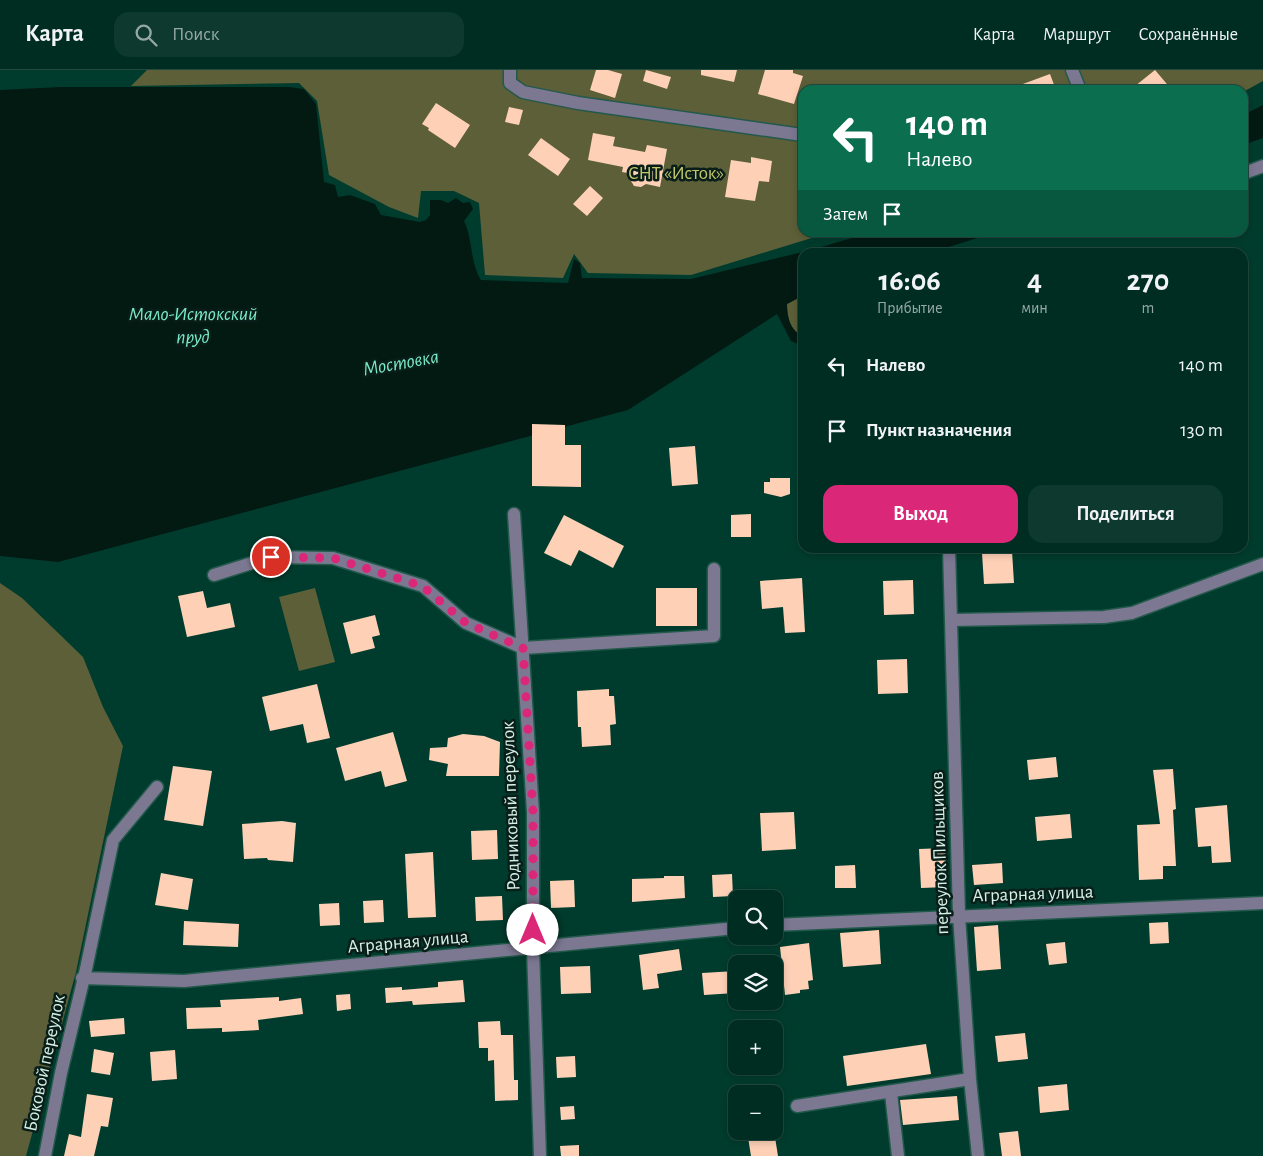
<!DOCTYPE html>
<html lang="ru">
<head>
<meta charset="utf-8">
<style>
  :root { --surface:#002d22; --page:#0e392f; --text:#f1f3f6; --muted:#95a8a5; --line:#224940; --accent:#db2777 }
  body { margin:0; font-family:"Alegreya Sans",sans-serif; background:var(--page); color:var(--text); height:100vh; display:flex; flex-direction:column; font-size:19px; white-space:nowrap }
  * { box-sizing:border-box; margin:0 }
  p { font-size:16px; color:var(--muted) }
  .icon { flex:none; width:28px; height:28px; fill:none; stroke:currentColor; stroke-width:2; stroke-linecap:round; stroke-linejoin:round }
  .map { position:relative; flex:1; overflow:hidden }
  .sheet { position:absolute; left:798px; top:178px; width:450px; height:305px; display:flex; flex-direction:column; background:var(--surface); border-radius:15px; box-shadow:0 2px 8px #0003,0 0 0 1px var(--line) }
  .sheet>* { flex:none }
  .top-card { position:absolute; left:798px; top:15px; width:450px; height:152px; border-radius:15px; box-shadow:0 2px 8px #0003,0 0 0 1px var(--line); background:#0b6e4f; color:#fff; overflow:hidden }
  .buttons { position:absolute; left:728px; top:820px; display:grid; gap:10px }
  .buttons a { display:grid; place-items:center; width:55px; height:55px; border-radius:10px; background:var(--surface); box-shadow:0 2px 8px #0003,0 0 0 1px var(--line); font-size:25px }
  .pin { position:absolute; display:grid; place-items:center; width:42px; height:42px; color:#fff; margin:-21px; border:2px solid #fff; border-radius:50%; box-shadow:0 1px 5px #0007 }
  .me { position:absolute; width:55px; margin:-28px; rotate:0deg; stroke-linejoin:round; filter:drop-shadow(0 0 4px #0008) }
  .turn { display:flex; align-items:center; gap:18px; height:105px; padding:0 25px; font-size:22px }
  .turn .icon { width:65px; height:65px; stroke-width:2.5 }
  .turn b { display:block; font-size:35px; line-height:42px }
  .then { display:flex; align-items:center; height:48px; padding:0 25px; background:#0003; gap:10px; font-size:19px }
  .eta { display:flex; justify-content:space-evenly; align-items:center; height:85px; text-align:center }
  .eta b { font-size:30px; font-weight:700; line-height:35px }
  .primary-button { display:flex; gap:10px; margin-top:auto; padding:10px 25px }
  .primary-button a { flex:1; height:58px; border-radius:15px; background:var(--accent); color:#fff; font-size:20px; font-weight:700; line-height:58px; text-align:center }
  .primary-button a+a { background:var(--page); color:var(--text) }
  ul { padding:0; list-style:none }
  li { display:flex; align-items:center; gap:15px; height:65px; padding:0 25px }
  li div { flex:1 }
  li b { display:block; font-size:19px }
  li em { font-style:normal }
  header { display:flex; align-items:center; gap:30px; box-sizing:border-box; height:70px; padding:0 25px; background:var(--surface); border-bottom:1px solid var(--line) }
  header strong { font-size:24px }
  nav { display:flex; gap:28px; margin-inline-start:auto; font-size:18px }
  .search { width:350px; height:45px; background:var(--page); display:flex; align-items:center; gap:12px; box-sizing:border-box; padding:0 18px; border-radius:15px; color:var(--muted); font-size:19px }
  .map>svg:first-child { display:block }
  .green { fill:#5d5f39 }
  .water { fill:#031a13 }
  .building { fill:#fed1b7 }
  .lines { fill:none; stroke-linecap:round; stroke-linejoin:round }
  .minor-casing { stroke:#22594b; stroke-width:15 }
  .minor { stroke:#7c7892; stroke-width:12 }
  .route { stroke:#db2777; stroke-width:9; stroke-dasharray:0 16.2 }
  .labels { text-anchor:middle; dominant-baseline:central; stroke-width:5; stroke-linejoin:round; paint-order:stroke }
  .park-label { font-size:19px; fill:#c3c76b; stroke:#091e18 }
  .street-label { font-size:19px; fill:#d5f0e6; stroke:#091e18 }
  .water-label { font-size:20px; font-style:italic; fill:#7aebc7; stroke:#091e18 }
</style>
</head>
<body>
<header>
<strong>Карта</strong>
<div class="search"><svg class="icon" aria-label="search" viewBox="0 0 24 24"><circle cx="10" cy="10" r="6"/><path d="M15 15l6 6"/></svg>Поиск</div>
<nav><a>Карта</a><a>Маршрут</a><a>Сохранённые</a></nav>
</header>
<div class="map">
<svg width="1263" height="1086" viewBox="0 0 1263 1086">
  <rect width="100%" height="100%" fill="#003c2d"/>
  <path class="green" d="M147,0H1263V11L1243,22L1242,20H802V162L828,163L691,205L588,203L574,184L563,208L485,205L479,133L454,121H421L418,148L389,137L329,105L317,31L299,13L131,16Z
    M802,226V266C790,260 787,247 787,234Z
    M0,513L22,528L83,587L103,637L123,676L76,902L26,1086H0Z
    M315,518L335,592L299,601L279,527Z"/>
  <path class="water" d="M60,17H289L304,19L316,34L324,112L335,115L338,127L350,125L375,134L381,145L420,152L426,150L430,145V130H441L448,133L456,128L463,133L470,132L473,139L464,151C473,169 470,193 481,210L568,213L574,189L580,193L582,208L691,209L811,180L869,163H993L933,182H802V226L787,234C787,247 790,260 802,266V276L791,271L777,244L628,340L58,492L0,486V20Z
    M1263,35V68L1243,75V45Z"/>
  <path class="building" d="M596,0H608L622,4L615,28L590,20Z
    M646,0L671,7L667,19L643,11Z
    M701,0H737L734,12L701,5Z
    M765,0H793V3L803,6L794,34L758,24Z
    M1155,0L1172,20H1130Z
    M1050,4L1056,20H1009V19Z
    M436,33L470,55L455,78L428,60L429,58L422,54Z
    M509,37L523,40L519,55L505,52Z
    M593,63L615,67L613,76L645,82L647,75L667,79L660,117L646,114L641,117L634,116L631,111L633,104L622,102L623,97L588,90Z
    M541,68L570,89L558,106L528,85Z
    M751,87L772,91L769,112L759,111L755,131L725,127L731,90L751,93Z
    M590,116L603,128L587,146L573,134Z
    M532,354L565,355V375H581V417L532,416Z
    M695,376L698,414L672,416L669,378Z
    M770,408H790V424L781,427L764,423V412H770Z
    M751,444V467H731V445Z
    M564,445L624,476L613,498L579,480L571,496L544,483Z
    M1012,481L1014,513L984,514L982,483Z
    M802,508L805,562L785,563L783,537L762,539L760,511Z
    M913,510L914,544L884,545L883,511Z
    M656,518H697V556H656Z
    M203,521L207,538L230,533L235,557L187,567L178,526Z
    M375,545L380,565L372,567L375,578L351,584L343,553Z
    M907,589L908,623L878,624L877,590Z
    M317,614L330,668L307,673L303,654L270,661L262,627Z
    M609,619V626H614L616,654L610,655L611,675L582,677L581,657H578L577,621Z
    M393,662L407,711L385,717L381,701L345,711L336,678Z
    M463,664L484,666L500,672L499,706H446L448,694L429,690L430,678L447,677L448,668Z
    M1056,687L1058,707L1029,710L1027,690Z
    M173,696L212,701L203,756L164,750Z
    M1173,699L1176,739L1173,740L1176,796H1163V809L1139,810L1137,755L1160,754L1153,700Z
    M1227,735L1231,792L1212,793L1211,776L1198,777L1195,738Z
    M794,742L796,779L762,781L760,743Z
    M1070,744L1072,768L1037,771L1035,747Z
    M282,751L296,753L293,792L268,790L267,788L244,789L242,754Z
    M497,760L498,789L472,790L471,761Z
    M945,778L947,817L921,818L919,779Z
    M433,782L436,847L408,848L405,784Z
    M1002,793L1003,813L974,815L972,795Z
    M855,795L856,818H835V796Z
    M161,803L193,809L188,840L155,835Z
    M732,804L733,826L713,827L712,805Z
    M664,806H684L685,828L632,832V809L664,808Z
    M574,810L575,837L551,838L550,811Z
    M502,826L503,850L476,851L475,827Z
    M383,830L384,852L364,853L363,831Z
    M339,833L340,855L320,856L319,834Z
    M184,851L239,854L238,877L183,875Z
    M1168,852L1169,873L1150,874L1149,853Z
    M998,855L1001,899L977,901L974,857Z
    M879,860L881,894L843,897L840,863Z
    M1065,872L1067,893L1049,895L1046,874Z
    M809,873L813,910L808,911L809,919L800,920V923L785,925L780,877Z
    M679,879L682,900L657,904L659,918L643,920L639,885Z
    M590,896L591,923L561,924L560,897Z
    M736,901V923L704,925L702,903Z
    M463,910L465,932L413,935L412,931L386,933L385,918L402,917V920L438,917V912Z
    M350,924L351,939L337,941L336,925Z
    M279,927V931L301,928L303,944L258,950L259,960L222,962V958L187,959L186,938L221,937L220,930Z
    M124,948L125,964L91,967L89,951Z
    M500,951L501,965H513L514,1010H518V1030L495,1031L494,990L488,991V978H479L478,952Z
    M1025,963L1028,989L998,992L995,966Z
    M926,974L931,1004L847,1016L843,986Z
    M94,979L114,983L110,1005L91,1002Z
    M175,980L177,1009L152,1011L150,982Z
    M575,986L576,1007L557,1008L556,987Z
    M1067,1014L1069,1040L1040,1043L1038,1017Z
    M87,1024L113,1028L108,1057L101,1056L94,1086H64L69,1064L81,1067Z
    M957,1026L959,1050L903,1055L900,1030Z
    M574,1036L575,1049L561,1050L560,1037Z
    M747,1061H774L778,1086H751Z
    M1018,1061L1021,1086H1002L999,1063Z
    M579,1075V1086H561L560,1076Z"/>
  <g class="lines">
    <g class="minor-casing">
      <path id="minor" d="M510,0V13L523,22L578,33L802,65
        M1072,0L1080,20
        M1242,104L1263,96
        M514,444L533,742V879L540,1086
        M949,478L959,845L970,1009L978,1086
        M214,505L271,487L333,488L423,516L466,553L523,578L714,566V499
        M953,550L1104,547L1132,543L1263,494
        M774,855L1263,833
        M82,908L184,911L736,858
        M891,1023L898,1086
        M797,1036L970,1009
        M45,1086L61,1003L86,899L113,770L157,717"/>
    </g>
    <use href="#minor" class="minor"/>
  </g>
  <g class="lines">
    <path class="route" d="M271,487L333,488L422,516L466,553L523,578L533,742V860"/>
  </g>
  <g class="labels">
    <g class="park-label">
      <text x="676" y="103">СНТ «Исток»</text>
    </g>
    <g class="street-label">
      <text transform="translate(511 736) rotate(-92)">Родниковый переулок</text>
      <text transform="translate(940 783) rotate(-92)">переулок Пильщиков</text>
      <text transform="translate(1033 824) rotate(-2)">Аграрная улица</text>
      <text transform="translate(408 872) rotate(-5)">Аграрная улица</text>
      <text transform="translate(45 993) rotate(-78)">Боковой переулок</text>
    </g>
    <g class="water-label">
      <text x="193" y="244">Мало-Истокский<tspan x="193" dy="23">пруд</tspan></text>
      <text transform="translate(401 293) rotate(-10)">Мостовка</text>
    </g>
  </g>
</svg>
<div class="buttons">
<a><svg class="icon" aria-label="search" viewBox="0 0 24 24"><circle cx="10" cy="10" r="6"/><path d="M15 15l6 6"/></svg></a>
<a><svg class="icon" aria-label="layers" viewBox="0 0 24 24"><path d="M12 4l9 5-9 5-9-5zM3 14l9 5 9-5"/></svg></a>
<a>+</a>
<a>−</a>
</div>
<div class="pin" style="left:271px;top:487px;background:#d93025"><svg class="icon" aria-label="arrive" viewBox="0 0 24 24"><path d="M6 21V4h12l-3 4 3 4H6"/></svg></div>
<svg class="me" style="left:533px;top:860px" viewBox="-20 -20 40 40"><circle r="19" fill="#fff"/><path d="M0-13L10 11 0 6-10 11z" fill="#db2777"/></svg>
<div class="top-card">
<div class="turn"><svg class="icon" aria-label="left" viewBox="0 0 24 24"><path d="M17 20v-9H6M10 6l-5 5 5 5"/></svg><div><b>140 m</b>Налево</div></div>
<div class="then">Затем<svg class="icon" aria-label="arrive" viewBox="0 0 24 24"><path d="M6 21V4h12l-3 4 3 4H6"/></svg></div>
</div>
<section class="sheet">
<div class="eta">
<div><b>16:06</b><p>Прибытие</p></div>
<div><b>4</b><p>мин</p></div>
<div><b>270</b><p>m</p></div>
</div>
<ul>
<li><svg class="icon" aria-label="left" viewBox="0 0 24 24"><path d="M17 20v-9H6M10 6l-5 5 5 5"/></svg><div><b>Налево</b></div><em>140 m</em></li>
<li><svg class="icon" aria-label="arrive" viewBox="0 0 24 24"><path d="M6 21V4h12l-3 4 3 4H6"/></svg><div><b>Пункт назначения</b></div><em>130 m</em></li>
</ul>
<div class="primary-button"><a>Выход</a><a>Поделиться</a></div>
</section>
</div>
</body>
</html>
